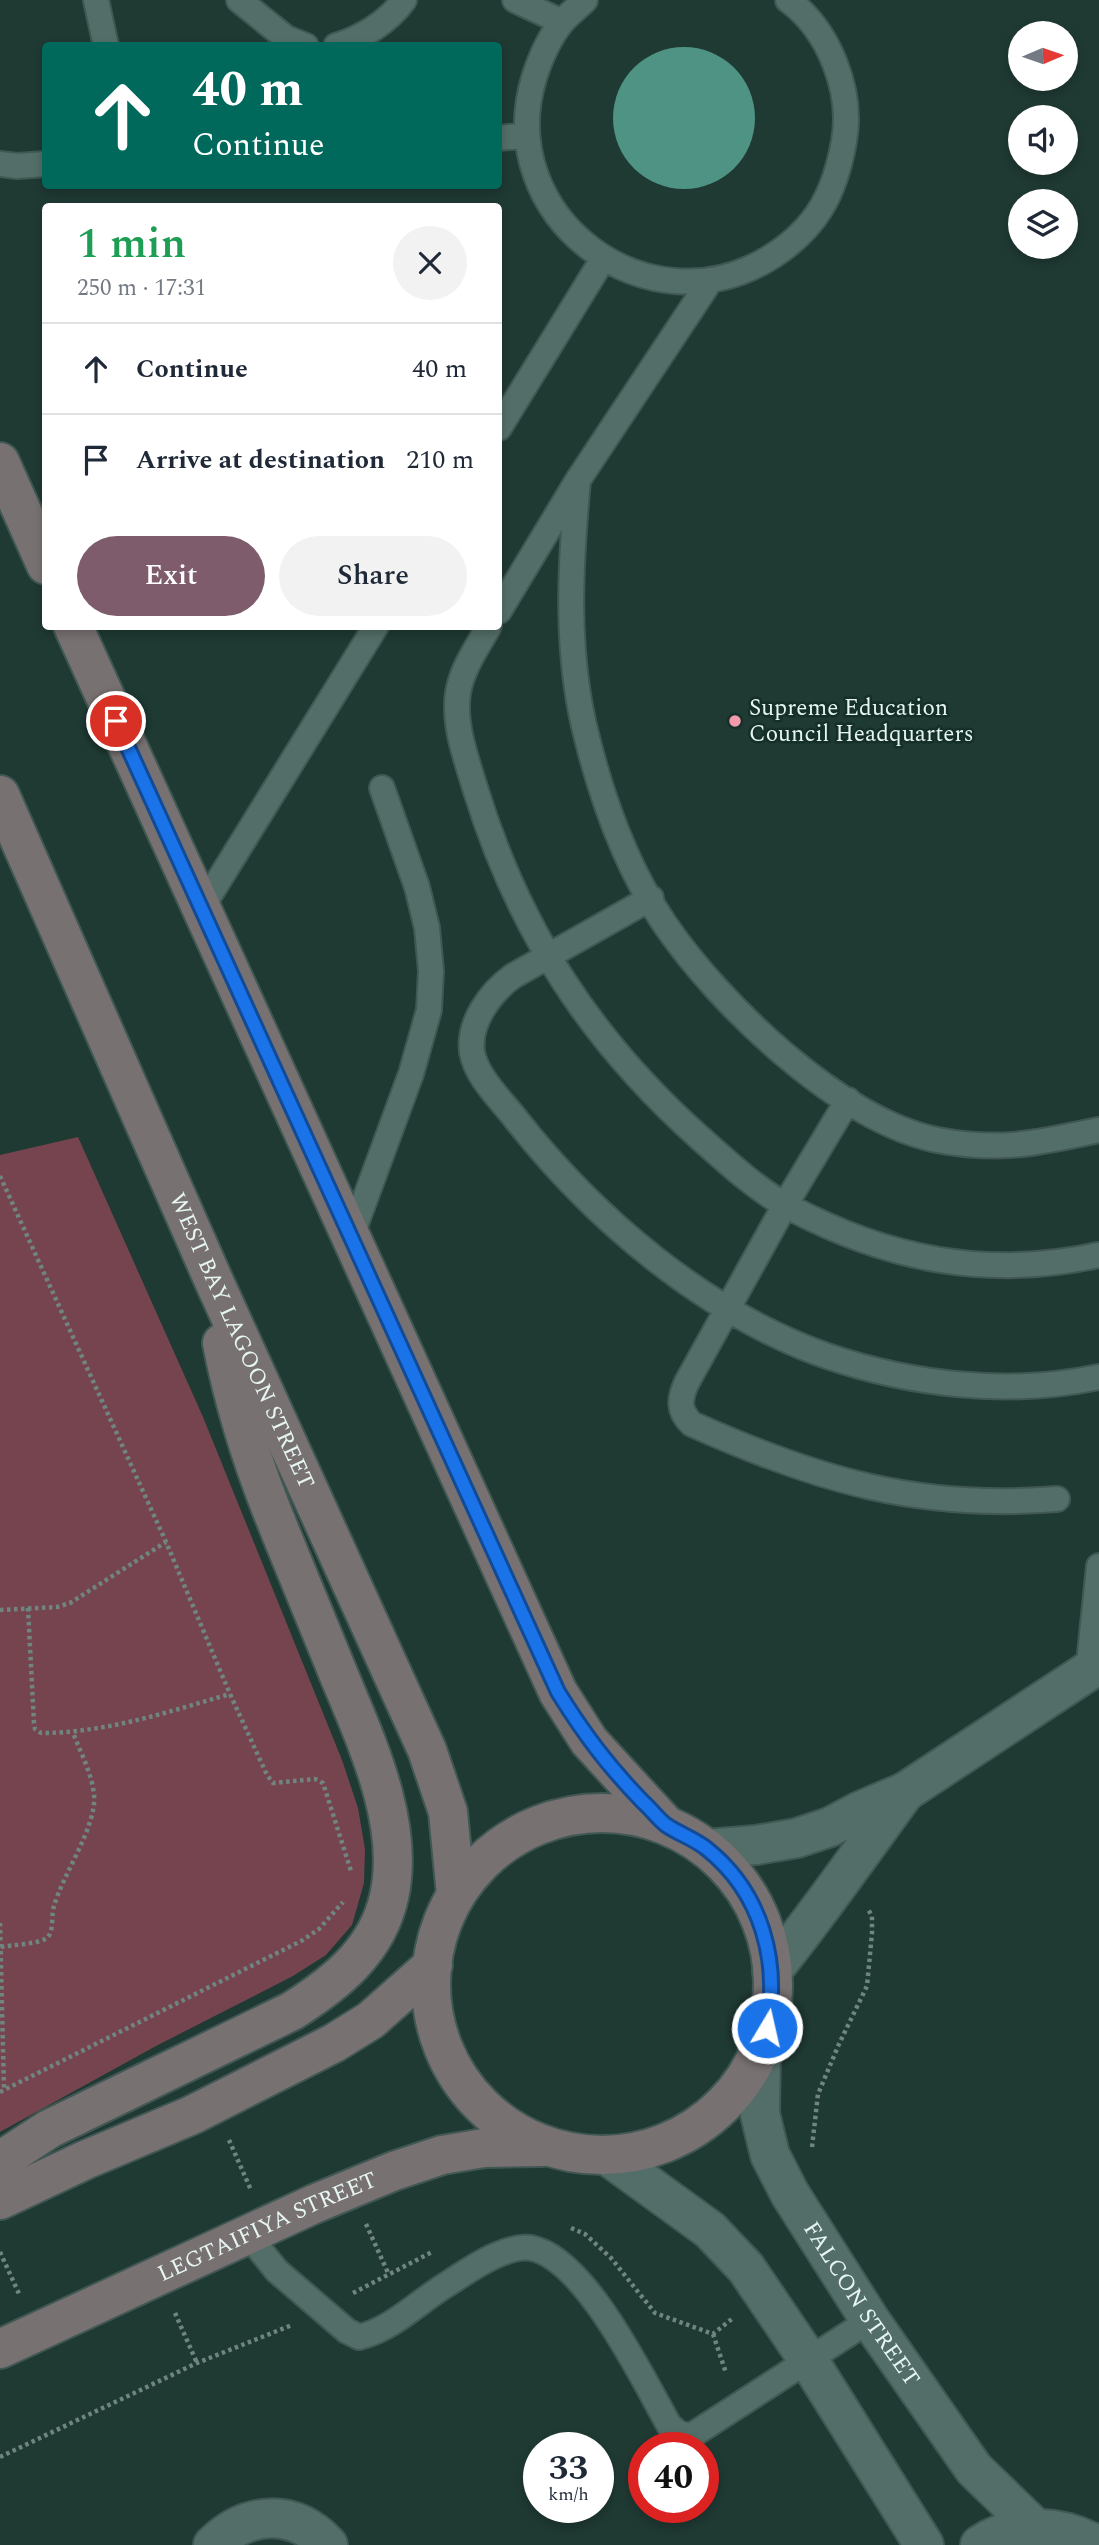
<!DOCTYPE html>
<html lang="en">
<head>
<meta charset="utf-8">
<style>
  :root { --surface:#fff; --page:#f2f2f3; --text:#1f2937; --muted:#747a83; --line:#e0e1e3; --accent:#7e5c6c }
  body { margin:0; font-family:Spectral,serif; background:var(--page); color:var(--text); height:100vh; display:flex; flex-direction:column; font-size:26px; white-space:nowrap }
  * { box-sizing:border-box; margin:0 }
  p { font-size:23px; color:var(--muted) }
  .icon { flex:none; width:38px; height:38px; fill:none; stroke:currentColor; stroke-width:2; stroke-linecap:round; stroke-linejoin:round }
  .map { position:relative; flex:1; overflow:hidden }
  .drawer { position:absolute; left:42px; top:203px; width:460px; height:427px; display:flex; flex-direction:column; background:var(--surface); border-radius:7px; box-shadow:0 4px 10px #0003 }
  .drawer>* { flex:none }
  .guide { position:absolute; left:42px; top:42px; width:460px; height:147px; border-radius:7px; box-shadow:0 4px 10px #0003; background:#00695c; color:#fff; overflow:hidden }
  .needle { width:46px; rotate:88deg }
  .controls { position:absolute; left:1008px; top:21px; display:grid; gap:14px }
  .controls a { display:grid; place-items:center; width:70px; height:70px; border-radius:50%; background:var(--surface); box-shadow:0 4px 10px #0003; font-size:35px }
  .speed { position:absolute; left:523px; top:2432px; display:flex; gap:14px; font-size:35px; font-weight:700; text-align:center }
  .speed>* { display:grid; place-content:center; width:91px; height:91px; border-radius:50%; background:var(--surface); box-shadow:0 4px 10px #0003; line-height:1 }
  .speed small { font-size:18px; font-weight:400 }
  .speed .limit { border:10px solid #d22; background:#fff; color:#111 }
  .pin { position:absolute; display:grid; place-items:center; width:60px; height:60px; color:#fff; margin:-30px; border:4px solid #fff; border-radius:50%; box-shadow:0 2px 7px #0007 }
  .me { position:absolute; width:77px; margin:-38px; rotate:9deg; stroke-linejoin:round; filter:drop-shadow(0 0 5px #0008) }
  .turn { display:flex; align-items:center; gap:24px; height:147px; padding:0 35px; font-size:32px }
  .turn .icon { width:91px; height:91px; stroke-width:2.5 }
  .turn b { display:block; font-size:49px; line-height:60px }
  .round { display:grid; place-items:center; flex:none; width:74px; height:74px; border-radius:37px; background:var(--page) }
  .headline { display:flex; align-items:center; justify-content:space-between; height:119px; padding:0 35px }
  h1 { font-size:42px; font-weight:600; line-height:52px; color:#1e9e55 }
  .action { display:flex; gap:14px; margin-top:auto; padding:14px 35px }
  .action a { flex:1; height:80px; border-radius:42px; background:var(--accent); color:#fff; font-size:28px; font-weight:600; line-height:80px; text-align:center }
  .action a+a { background:var(--page); color:var(--text) }
  ul { padding:0; list-style:none }
  li { display:flex; align-items:center; gap:21px; height:91px; padding:0 35px; border-top:2px solid var(--line) }
  li div { flex:1 }
  li b { display:block; font-size:26px }
  li em { font-style:normal }
  .map>svg:first-child { display:block }
  .green { fill:#76444f }
  .water { fill:#4f9385 }
  .lines { fill:none; stroke-linecap:round; stroke-linejoin:round }
  .lane-casing { stroke:#405753; stroke-width:28 }
  .street-casing { stroke:#405753; stroke-width:42 }
  .secondary-casing { stroke:#405753; stroke-width:42 }
  .path { stroke:#708580; stroke-width:4.5; stroke-dasharray:3.5 3.5; stroke-linecap:butt }
  .lane { stroke:#536e68; stroke-width:24 }
  .street { stroke:#536e68; stroke-width:38 }
  .secondary { stroke:#787172; stroke-width:38 }
  .route-casing { stroke:#114b97; stroke-width:18 }
  .route { stroke:#1a73e8; stroke-width:12 }
  .poi-dot { fill:#f29aad; stroke:#152f29; stroke-width:2.5 }
  .labels { text-anchor:middle; dominant-baseline:central; stroke-width:5; stroke-linejoin:round; paint-order:stroke }
  .poi-label { font-size:23px; fill:#e6f5f1; stroke:#152f29; text-anchor:start }
  .street-label { font-size:23px; fill:#e6f5f1; stroke:#152f29 }
</style>
</head>
<body>
<div class="map">
<svg width="1099" height="2545" viewBox="0 0 1099 2545">
  <rect width="100%" height="100%" fill="#1f3933"/>
  <path class="green" d="M78,1137L203,1417L342,1760L358,1808L365,1849L364,1883L352,1925L326,1955L293,1976L156,2046L0,2132V1155Z"/>
  <path class="water" d="M613 118a71 71 0 1 1 142 0a71 71 0 1 1-142 0Z"/>
  <g class="lines">
    <g class="lane-casing">
      <path id="lane" d="M96,0L106,46
        M239,0L286,38L306,46
        M515,0L562,22
        M585,0C578,7 569,14 562,22C549,38 540,59 534,78C492,218 649,334 771,257C817,228 835,193 844,141C853,91 829,30 788,0
        M336,46C362,38 388,22 404,0
        M499,138L527,135
        M0,164L17,166L46,164
        M499,428L603,259
        M578,480C570,566 565,654 587,738C603,802 627,868 664,923C719,1004 839,1120 937,1140C1000,1152 1038,1143 1099,1130
        M499,611L578,480L710,281
        M489,626C477,648 462,668 458,693C453,725 467,761 476,791C519,930 591,1041 700,1138C727,1162 756,1189 787,1206C888,1260 987,1279 1099,1255
        M651,898L513,976C491,992 468,1022 472,1052C476,1076 500,1099 515,1118C594,1219 705,1313 827,1356C912,1385 1011,1396 1099,1377
        M201,909L376,626
        M848,1100L785,1205L687,1382C679,1399 678,1411 692,1424C817,1480 919,1510 1057,1499
        M351,1237L411,1074L429,1010L431,971L427,928L417,887L382,788
        M1088,1673L1099,1566
        M248,2235L277,2271L347,2331L359,2337C393,2329 419,2301 449,2283C469,2270 506,2244 531,2248C585,2258 643,2379 669,2425L678,2433L691,2436L870,2320"/>
    </g>
    <g class="street-casing">
      <g id="street">
        <path d="M707,1849L756,1845L797,1838L830,1827L860,1811L905,1792L1099,1664"/>
        <path d="M772,1971C819,1913 861,1852 905,1792"/>
        <path id="s1" d="M761,2046L760,2114L770,2155L790,2194L870,2320L974,2469L1035,2528"/>
        <path d="M608,2156L710,2230L746,2268L809,2361L924,2545"/>
        <path d="M213,2545C247,2511 294,2508 328,2545"/>
        <path d="M980,2545C1015,2521 1061,2525 1097,2545"/>
      </g>
    </g>
    <g class="secondary-casing">
      <g id="secondary">
        <path d="M0,462L46,565"/>
        <path d="M73,626L558,1692L589,1741L666,1825"/>
        <path id="s2" d="M0,795L213,1279L427,1750L448,1812L456,1895"/>
        <circle cx="602" cy="1984" r="171"/>
        <path d="M0,2161L49,2129L292,2011C336,1983 377,1951 389,1897C406,1822 364,1737 336,1668C315,1616 293,1564 272,1511C251,1458 233,1399 222,1343"/>
        <path d="M0,2200L85,2160L192,2115L334,2043L371,2020L433,1965"/>
        <path id="s3" d="M0,2349L314,2204L394,2171L442,2155L484,2148L542,2147"/>
      </g>
    </g>
    <path class="path" d="M0,1176L166,1542L230,1694L267,1775L273,1783L315,1779L323,1783L351,1871
      M28,1608L34,1723L35,1729L41,1733C105,1733 168,1712 230,1694
      M0,1610L57,1607L70,1603L166,1542
      M0,1923L4,2089
      M1,1947C11,1945 41,1944 48,1937C54,1930 51,1915 54,1906C63,1874 97,1826 94,1795C92,1774 81,1753 73,1733
      M0,2092L303,1940L319,1929L343,1902
      M229,2140L251,2190
      M812,2147L818,2094L839,2044L867,1986L872,1933V1916L868,1909
      M366,2224L389,2275
      M571,2228L585,2234L611,2258L655,2313L713,2334L733,2318
      M0,2252L20,2296
      M353,2293L432,2252
      M175,2313L197,2363
      M713,2334L726,2373
      M0,2457L197,2363L292,2325"/>
    <use href="#lane" class="lane"/>
    <use href="#street" class="street"/>
    <use href="#secondary" class="secondary"/>
  </g>
  <g class="lines">
    <g class="route-casing">
      <path id="route" d="M116,721L558,1692C584,1734 608,1766 643,1802C651,1809 658,1819 666,1825C679,1834 695,1839 707,1849C762,1893 780,1962 767,2028"/>
    </g>
    <use href="#route" class="route"/>
  </g>
  <circle class="poi-dot" cx="735" cy="721" r="7"/>
  <g class="labels">
    <g class="poi-label">
      <text x="749" y="708">Supreme Education<tspan x="749" dy="26">Council Headquarters</tspan></text>
    </g>
    <g class="street-label">
      <text stroke="none"><textPath href="#s2" startOffset="597">WEST BAY LAGOON STREET</textPath></text>
      <text stroke="none"><textPath href="#s3" startOffset="294">LEGTAIFIYA STREET</textPath></text>
      <text stroke="none"><textPath href="#s1" startOffset="285">FALCON STREET</textPath></text>
    </g>
  </g>
</svg>
<div class="controls">
<a><svg class="needle" viewBox="-14 -14 28 28"><path d="M0-13l5 13h-10z" fill="#e53935"/><path d="M0 13l5-13h-10z" fill="#747a83"/></svg></a>
<a><svg class="icon" aria-label="sound" viewBox="0 0 24 24"><path d="M4 9h4l5-4v14l-5-4H4zM17 9q2 3 0 6"/></svg></a>
<a><svg class="icon" aria-label="layers" viewBox="0 0 24 24"><path d="M12 4l9 5-9 5-9-5zM3 14l9 5 9-5"/></svg></a>
</div>
<div class="speed"><div>33<small>km/h</small></div><div class="limit">40</div></div>
<div class="pin" style="left:116px;top:721px;background:#d93025"><svg class="icon" aria-label="arrive" viewBox="0 0 24 24"><path d="M6 21V4h12l-3 4 3 4H6"/></svg></div>
<svg class="me" style="left:767px;top:2028px" viewBox="-20 -20 40 40"><circle r="17" fill="#1a73e8" stroke="#fff" stroke-width="3"/><path d="M0-11L8 9 0 5-8 9z" fill="#fff"/></svg>
<div class="guide">
<div class="turn"><svg class="icon" aria-label="ahead" viewBox="0 0 24 24"><path d="M12 20V5M6 11l6-6 6 6"/></svg><div><b>40 m</b>Continue</div></div>
</div>
<section class="drawer">
<div class="headline"><div><h1>1 min</h1><p>250 m · 17:31</p></div><a class="round"><svg class="icon" aria-label="close" viewBox="0 0 24 24"><path d="M6 6l12 12M18 6L6 18"/></svg></a></div>
<ul>
<li><svg class="icon" aria-label="ahead" viewBox="0 0 24 24"><path d="M12 20V5M6 11l6-6 6 6"/></svg><div><b>Continue</b></div><em>40 m</em></li>
<li><svg class="icon" aria-label="arrive" viewBox="0 0 24 24"><path d="M6 21V4h12l-3 4 3 4H6"/></svg><div><b>Arrive at destination</b></div><em>210 m</em></li>
</ul>
<div class="action"><a>Exit</a><a>Share</a></div>
</section>
</div>
</body>
</html>
